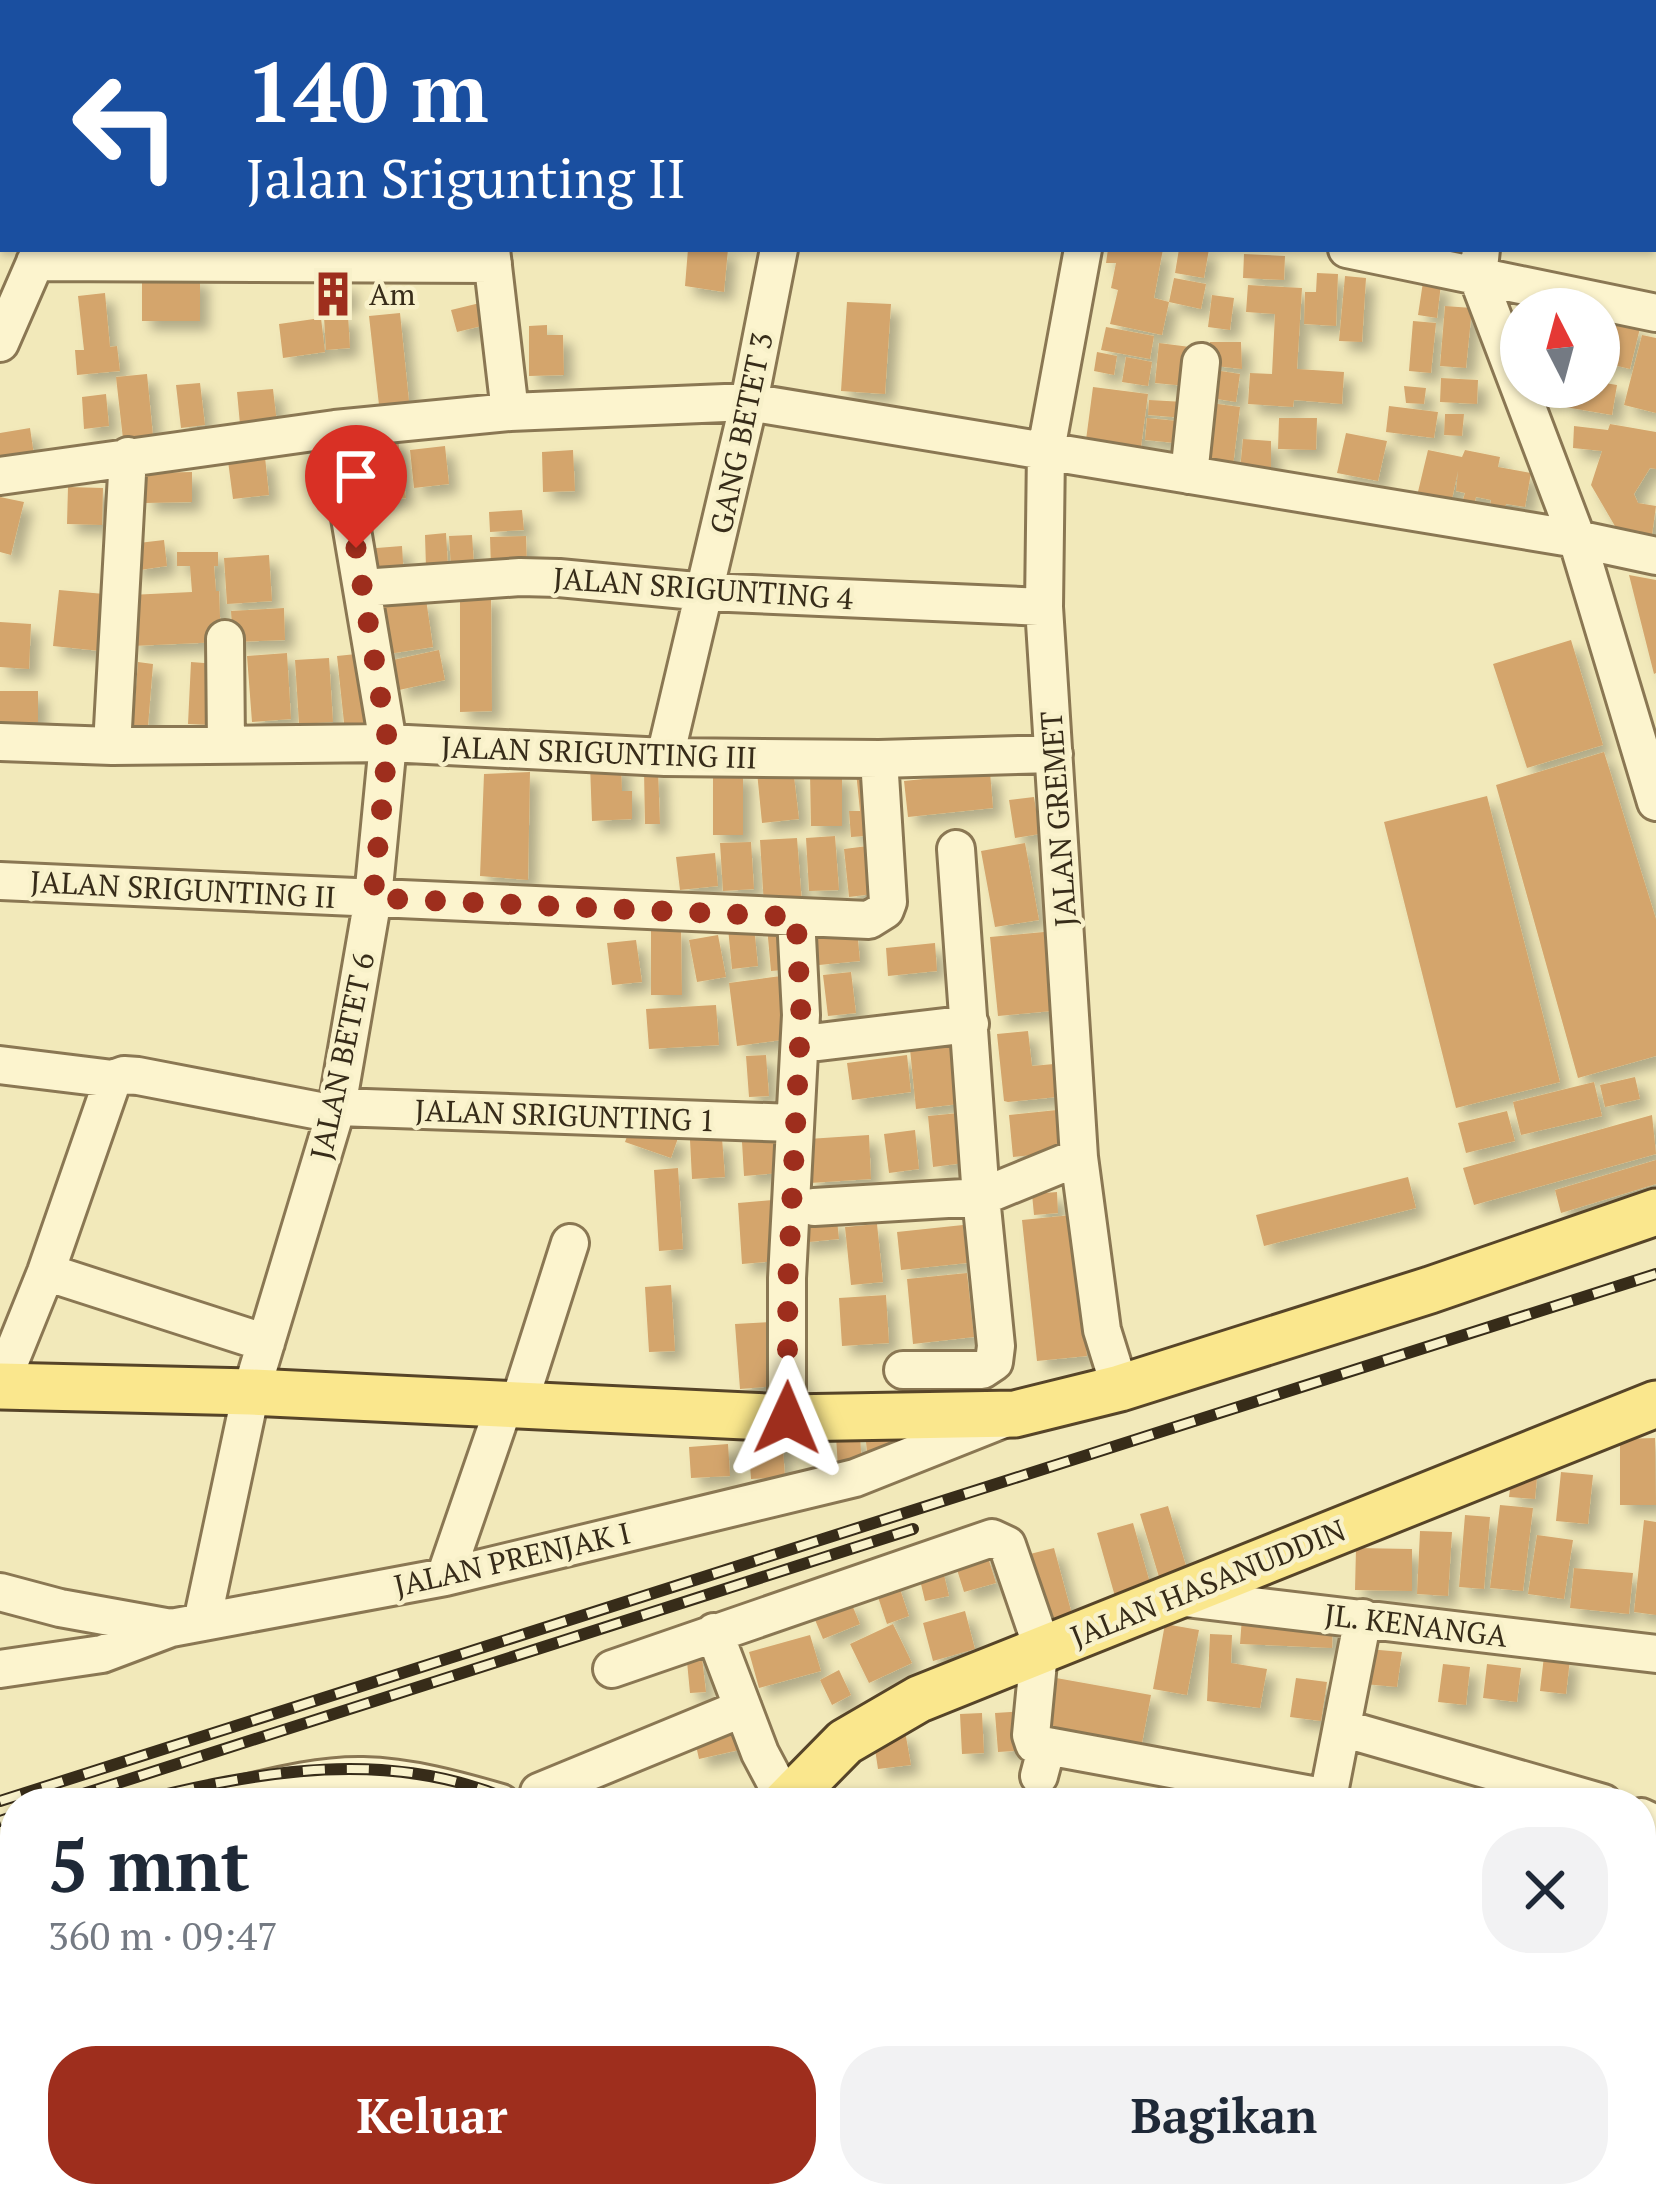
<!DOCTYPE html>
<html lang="id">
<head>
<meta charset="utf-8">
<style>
  :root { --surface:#fff; --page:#f2f2f3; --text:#1f2937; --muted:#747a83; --accent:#9e2e1d }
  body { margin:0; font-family:"PT Serif",serif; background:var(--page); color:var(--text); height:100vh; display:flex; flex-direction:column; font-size:45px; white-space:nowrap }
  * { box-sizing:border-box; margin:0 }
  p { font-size:39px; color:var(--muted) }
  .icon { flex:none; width:66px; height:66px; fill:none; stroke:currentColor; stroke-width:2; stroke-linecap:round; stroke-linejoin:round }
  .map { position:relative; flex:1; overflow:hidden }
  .details { position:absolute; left:0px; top:1788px; width:1656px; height:420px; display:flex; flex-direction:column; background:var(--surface); border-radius:48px 48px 0 0; box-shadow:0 3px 9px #0004 }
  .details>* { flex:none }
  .hud { position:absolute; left:0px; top:0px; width:1656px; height:252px; box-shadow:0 3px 9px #0004; background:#1a4fa0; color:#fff; overflow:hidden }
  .needle { width:78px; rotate:354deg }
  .fabs { position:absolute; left:1500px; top:288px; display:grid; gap:24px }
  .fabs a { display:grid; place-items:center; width:120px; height:120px; border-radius:50%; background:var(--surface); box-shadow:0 3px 9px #0004; font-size:60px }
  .pin { position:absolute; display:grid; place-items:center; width:102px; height:102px; color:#fff; margin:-123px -51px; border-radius:50% 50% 50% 0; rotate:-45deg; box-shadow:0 0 12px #0007 }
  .pin .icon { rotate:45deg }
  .me { position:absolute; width:132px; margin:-66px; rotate:1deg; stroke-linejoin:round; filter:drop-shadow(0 0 9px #0008) }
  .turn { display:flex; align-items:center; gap:42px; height:252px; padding:0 48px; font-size:54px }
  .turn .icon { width:156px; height:156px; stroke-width:2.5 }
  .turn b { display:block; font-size:84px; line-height:102px }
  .round { display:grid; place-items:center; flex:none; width:126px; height:126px; border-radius:48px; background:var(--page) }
  .headline { display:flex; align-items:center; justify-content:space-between; height:204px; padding:0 48px }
  h1 { font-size:72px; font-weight:700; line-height:90px }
  .cta { display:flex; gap:24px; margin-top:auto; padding:24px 48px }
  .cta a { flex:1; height:138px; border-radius:48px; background:var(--accent); color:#fff; font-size:48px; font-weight:700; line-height:138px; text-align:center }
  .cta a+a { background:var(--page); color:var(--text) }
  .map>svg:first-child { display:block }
  .green { fill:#bfd08d }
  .building { fill:#d4a56c; filter:url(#shadow) }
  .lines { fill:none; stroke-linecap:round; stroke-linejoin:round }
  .minor-casing { stroke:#8a7753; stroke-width:42 }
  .major-casing { stroke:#564428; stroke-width:51 }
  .minor { stroke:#fcf4ce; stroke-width:36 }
  .major { stroke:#fae78d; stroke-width:45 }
  .rail-casing { stroke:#372c19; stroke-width:12 }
  .rail { stroke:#f8f1ca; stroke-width:8; stroke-dasharray:22; stroke-linecap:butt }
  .route { stroke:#9e2e1d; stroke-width:21; stroke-dasharray:0 37.8 }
  .labels { text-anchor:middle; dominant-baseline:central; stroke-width:9; stroke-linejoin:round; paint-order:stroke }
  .poi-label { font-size:30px; fill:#372c19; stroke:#f8f1ca; text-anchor:start }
  .street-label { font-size:30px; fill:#372c19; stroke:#f8f1ca }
</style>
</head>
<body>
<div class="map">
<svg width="1656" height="2208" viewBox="0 0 1656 2208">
  <defs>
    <filter id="shadow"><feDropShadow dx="9" dy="9" stdDeviation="6" flood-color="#0004"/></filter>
  </defs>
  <rect width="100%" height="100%" fill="#f2e9ba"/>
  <path class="green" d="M15,1893V1956L0,1959V1899Z"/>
  <path class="building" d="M688,249H728L724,292L685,286Z
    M1108,249H1163L1154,298L1169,302L1162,335L1110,324L1118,290L1111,288L1116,263H1106Z
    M1179,249H1209L1204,278L1175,273Z
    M1244,254L1285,256L1284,280L1243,278Z
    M1317,273L1338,274L1336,326L1304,324L1305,292H1316Z
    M1345,276L1366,278L1362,342L1339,341Z
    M142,277H200V321H142Z
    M1174,278L1206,284L1201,309L1169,302Z
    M348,282L350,304L318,305L317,283Z
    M1423,282L1441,284L1437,318L1418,315Z
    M1248,285L1302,288L1297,369L1344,372L1342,404L1294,400L1293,407L1248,404L1250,373L1272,374L1275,314L1246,312Z
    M105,293L110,347L117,346L120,371L77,375L75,350H84L78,296Z
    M1212,295L1234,298L1230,330L1208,327Z
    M484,302L490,324L457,332L451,310Z
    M847,302L891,304L885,394L841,391Z
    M1445,306L1472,308L1466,368L1440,366Z
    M400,313L410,411L380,414L369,316Z
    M348,315L350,348L326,350L324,317Z
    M1599,315L1609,317L1601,356H1599Z
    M321,318L325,352L283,358L279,324Z
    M1413,321L1436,323L1431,373L1409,371Z
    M1615,322L1640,328L1630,369L1605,363Z
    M547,325V335H563L564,375L529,376V326Z
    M1106,327L1154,336L1150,359L1101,350Z
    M1642,335L1656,338V413L1624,405Z
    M1210,342H1241L1242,369L1206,365Z
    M1159,343L1190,347L1186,386L1155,383Z
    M1097,352L1117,356L1114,375L1094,371Z
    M1126,357L1152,362L1148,386L1122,382Z
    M1208,369L1240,374L1236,402L1204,397Z
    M147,374L153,436L123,439L116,377Z
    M1441,378L1478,380L1477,404L1440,402Z
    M1599,382L1617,385L1612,415L1565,407L1569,387H1599Z
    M200,383L205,425L181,428L176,385Z
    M1404,386L1426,388L1424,404L1406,403Z
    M1093,387L1148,394L1141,447L1086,440Z
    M273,389L278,432L241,435L237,392Z
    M106,394L109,426L84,429L82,397Z
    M1149,400L1185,402L1184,418L1148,415Z
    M1203,402L1240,407L1233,466L1194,461Z
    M1389,406L1438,412L1434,438L1386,432Z
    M1445,414H1464L1462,436L1444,435Z
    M1147,418L1188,422L1186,444L1145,440Z
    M1279,418H1317L1316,450L1278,449Z
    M1610,424L1656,432V469L1650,468L1634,494L1638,503L1656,506L1651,542L1619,533L1591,485L1602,451L1573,448L1574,426L1608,430Z
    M30,428L35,462L0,467V433Z
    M1346,433L1387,441L1378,481L1337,473Z
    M398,439L406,498L359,503L351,445Z
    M1243,439L1271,441V472L1240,470Z
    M445,446L449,484L414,488L410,450Z
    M573,450L575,491L543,492L542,452Z
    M1428,450L1462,457L1465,450L1500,457L1498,467L1531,473L1525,507L1506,504L1505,510L1490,507L1491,500L1476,497L1474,506L1462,503L1465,493L1456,491L1458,471L1451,504L1417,496Z
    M265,457L269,495L233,499L228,461Z
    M192,472V502L145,503L144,473Z
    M68,487L103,488L102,525L67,524Z
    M0,497L24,502L11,555L0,552Z
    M522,510L524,530L490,532L489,512Z
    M446,533L448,567L426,568L425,535Z
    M472,535L474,565L451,566L449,536Z
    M526,536L527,567L491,569L490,537Z
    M164,540L167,566L133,571L130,544Z
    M402,546L404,578L366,581L364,549Z
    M177,552H218V566H214L216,591H219L221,642L132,646L130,595L192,592L190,566H177Z
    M269,555L272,601L227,604L224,558Z
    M1629,575L1656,580V673L1654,674Z
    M59,590L116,595L110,652L53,646Z
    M460,595H491L492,711L460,712Z
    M426,599L433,647L382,655L375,606Z
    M284,608L285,640L233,642L231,611Z
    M0,622L31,624L29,669L0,667Z
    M1571,640L1603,745L1527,768L1493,664Z
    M439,650L445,680L399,690L393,660Z
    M287,653L291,719L252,722L247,656Z
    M366,653L374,729L345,732L337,656Z
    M329,658L333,722L299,724L295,660Z
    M138,662L153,664L148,726L133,725Z
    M191,662L218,664L215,725L188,724Z
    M0,691H38V722H0Z
    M1604,752L1656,919V1056L1578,1078L1496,785Z
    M621,763L622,791H632V819L592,821L590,764Z
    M793,768L799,819L762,823L757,772Z
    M644,770H658L660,824H645Z
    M871,770L880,835L851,837L849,811H860L856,772Z
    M530,772L528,880L480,876L484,774Z
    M713,772H743V835H713Z
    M990,772L993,808L908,817L904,781Z
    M810,773H842V826H811Z
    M1487,796L1560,1082L1456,1108L1384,822Z
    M1034,797L1040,834L1015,838L1009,800Z
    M835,836L839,890L809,891L806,838Z
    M797,838L802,904L764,906L760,840Z
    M751,842L754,889L723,891L720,843Z
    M1025,843L1039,920L995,927L981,851Z
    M876,845L881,893L849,897L844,849Z
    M715,853L718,886L680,890L676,857Z
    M790,925L795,969L771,971L767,927Z
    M754,926L758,966L732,969L728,928Z
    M651,928H681L682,995H651Z
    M857,930L860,961L819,965L816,934Z
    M1044,932L1052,1011L998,1016L990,937Z
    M718,935L726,977L697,982L689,940Z
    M636,940L642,982L612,985L607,943Z
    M935,943L937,971L888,976L886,948Z
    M851,972L856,1013L828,1016L823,975Z
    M781,976L789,1039L737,1046L729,983Z
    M716,1005L719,1045L649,1049L646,1009Z
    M1028,1031L1032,1066L1054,1064L1057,1097L1008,1102L1004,1101L997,1034Z
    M952,1044L959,1104L916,1109L910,1049Z
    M766,1055L769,1096L749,1097L746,1056Z
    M907,1055L911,1092L852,1100L847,1063Z
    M1635,1077L1640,1099L1605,1107L1600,1085Z
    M1594,1082L1602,1116L1521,1135L1513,1102Z
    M1057,1110L1061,1152L1013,1157L1009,1115Z
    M1507,1111L1515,1141L1466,1153L1458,1123Z
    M959,1113L964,1163L933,1167L928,1116Z
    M1652,1115L1656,1154L1474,1205L1463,1168Z
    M632,1122L678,1138L671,1158L625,1142Z
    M775,1123L779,1173L744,1176L741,1125Z
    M915,1130L919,1169L889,1173L884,1134Z
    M869,1135L871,1179L810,1183L808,1139Z
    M722,1138L725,1177L692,1179L690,1140Z
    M1656,1160V1184L1561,1213L1555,1190Z
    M678,1168L683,1249L659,1251L654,1170Z
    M1408,1177L1416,1208L1264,1246L1256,1215Z
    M1057,1192L1058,1213L1034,1215L1032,1194Z
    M773,1200L777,1261L742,1264L738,1203Z
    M1072,1215L1087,1356L1037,1361L1022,1220Z
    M837,1220L839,1239L799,1243L797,1224Z
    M877,1224L883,1282L851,1285L845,1227Z
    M963,1225L967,1263L901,1270L897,1232Z
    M967,1273L974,1337L913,1344L907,1279Z
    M671,1285L675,1351L649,1352L645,1287Z
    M886,1295L889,1343L842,1346L839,1298Z
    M771,1322L776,1386L740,1389L735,1324Z
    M782,1435L785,1477L751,1479L748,1437Z
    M860,1435L862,1466L838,1468L836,1436Z
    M1655,1438L1656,1505H1620V1439Z
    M901,1439L903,1457L868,1461L866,1442Z
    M728,1444L730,1476L691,1478L689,1447Z
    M1513,1464L1538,1467L1535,1499L1509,1497Z
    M1561,1472L1593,1475L1588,1524L1556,1521Z
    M1500,1505L1533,1508L1523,1591L1490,1588Z
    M1168,1506L1190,1579L1162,1587L1140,1514Z
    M1465,1515L1490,1517L1484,1589L1459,1587Z
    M1644,1520L1656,1522V1615L1634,1612Z
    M1133,1523L1152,1590L1116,1600L1097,1533Z
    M1420,1531L1452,1532L1448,1596L1417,1594Z
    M1537,1535L1573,1540L1564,1599L1528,1594Z
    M1054,1548L1073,1618L1041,1627L1022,1556Z
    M1356,1548L1412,1549V1591L1355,1590Z
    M986,1551L996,1583L964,1592L954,1560Z
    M941,1562L949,1596L925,1601L917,1567Z
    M1574,1568L1633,1573L1629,1614L1570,1608Z
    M895,1574L909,1616L887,1624L873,1582Z
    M850,1600L860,1624L823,1639L813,1615Z
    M965,1611L975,1649L933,1661L923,1623Z
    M1242,1617L1333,1621L1332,1648L1240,1644Z
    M893,1624L912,1663L869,1683L850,1644Z
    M1165,1624L1199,1630L1187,1695L1153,1689Z
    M1210,1634L1232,1635L1231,1663L1267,1669L1260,1708L1207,1701Z
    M810,1635L821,1671L759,1688L749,1652Z
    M701,1649L706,1692L690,1693L686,1651Z
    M1368,1649L1402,1652L1397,1687L1364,1684Z
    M1544,1656L1570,1659L1566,1694L1540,1691Z
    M1443,1664L1470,1667L1466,1705L1438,1702Z
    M1487,1664L1521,1668L1517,1702L1483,1698Z
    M839,1670L851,1695L832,1705L820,1680Z
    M1045,1676L1151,1695L1142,1743L1037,1724Z
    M1296,1678L1327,1682L1321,1721L1290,1717Z
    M1026,1711L1029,1750L998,1752L995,1713Z
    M982,1713L984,1753L962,1754L960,1714Z
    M744,1730L748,1748L699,1759L695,1741Z
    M905,1731L911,1765L878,1769L873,1736Z
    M15,1973V2070L2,2075L0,1976Z
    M194,2193H368L375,2208H193Z
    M1566,2193H1626L1623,2208H1564Z
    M0,2195L17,2198L15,2208H0Z"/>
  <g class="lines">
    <g class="minor-casing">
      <path id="minor" d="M66,0L85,3
        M1166,0L1196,3
        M145,3L146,0
        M485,3L486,0
        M819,3L820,0
        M912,3V0
        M1133,3L1134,0
        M1512,3L1513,0
        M1653,67H1656
        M0,193L3,194
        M491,249L510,412
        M1083,249L1046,450L1044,607L1079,1157L1102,1330L1120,1388
        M1347,249L1656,313
        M1481,249L1478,278L1577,539L1656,802
        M35,262L493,264
        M0,343L41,249
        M1189,475L1201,362
        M0,476L335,429L510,412L749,402L1577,539L1656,556
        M362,588L520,577L559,578L706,592L1044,607
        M225,639L226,745
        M0,742L112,746L388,743L665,757L879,759L1054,754
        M112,746L128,456
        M665,757L749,402L779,249
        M0,881L869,920L885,910L888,902L879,759
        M819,1042L970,1024
        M0,1065L113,1079
        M337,1107L794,1123
        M814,1207L981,1197L1079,1157
        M46,1272L266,1343
        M903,1370H982L994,1362L996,1346L981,1197L956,849
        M0,1386L46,1272L113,1079L124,1075L138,1076L335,1114
        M519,1403L570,1243
        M787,1418V1278L801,1015L796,917
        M445,1577L505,1403
        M0,1592L60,1608L171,1628
        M1177,1597L1656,1654
        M202,1622L251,1392L337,1107L373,898L388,743L335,429
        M714,1632L760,1753L786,1802
        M1039,1652L1031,1735L1034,1744L1047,1746
        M0,1669L102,1654L171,1628L445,1577L855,1478L1006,1418
        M612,1669L992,1538L1007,1545L1043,1650
        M1342,1728L1603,1803
        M1039,1776L1047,1746L1328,1798
        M539,1792L743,1708
        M206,1803C257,1792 311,1775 363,1776C409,1777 457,1790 501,1803
        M1327,1803L1363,1618
        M1641,1817L1656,1824
        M0,1969L15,1966
        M1641,2100L1656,2102
        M0,2169L15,2173
        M102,2193L159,2208
        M375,2193L392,2208
        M535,2193L564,2208
        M832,2193L836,2208
        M185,2208V2193
        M975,2208V2193
        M1333,2208L1335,2193"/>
    </g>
    <g class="major-casing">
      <path id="major" d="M0,1386L251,1392L787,1418L1015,1414L1120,1388L1430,1290L1656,1212
        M785,1803L845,1742L919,1699L1656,1404
        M659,2208L663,2193"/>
    </g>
    <use href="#minor" class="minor"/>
    <use href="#major" class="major"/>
    <g class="rail-casing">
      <path id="rail" d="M0,1801L1656,1274
        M55,1803L913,1529
        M130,1803C258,1771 391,1746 517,1803
        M0,1821L15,1816
        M875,2193L877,2208"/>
    </g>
    <use href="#rail" class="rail"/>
  </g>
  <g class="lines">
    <path class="route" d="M356,548L388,743L373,898L796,917L801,1015L788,1278L787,1418"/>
  </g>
  <defs>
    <g id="building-bare" transform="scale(3.6)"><path d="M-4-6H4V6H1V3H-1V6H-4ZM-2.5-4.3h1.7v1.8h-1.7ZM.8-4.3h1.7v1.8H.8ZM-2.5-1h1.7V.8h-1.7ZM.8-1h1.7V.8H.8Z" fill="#9e2e1d" stroke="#f8f1ca" stroke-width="2.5" paint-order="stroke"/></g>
  </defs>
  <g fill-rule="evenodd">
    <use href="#building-bare" x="333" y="294"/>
  </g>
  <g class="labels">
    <g class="poi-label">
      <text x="369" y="294">Am</text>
    </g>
    <g class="street-label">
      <text transform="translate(741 433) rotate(-78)">GANG BETET 3</text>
      <text transform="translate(703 588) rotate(4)">JALAN SRIGUNTING 4</text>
      <text transform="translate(599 752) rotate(2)">JALAN SRIGUNTING III</text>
      <text transform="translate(1058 819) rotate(-94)">JALAN GREMET</text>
      <text transform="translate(183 889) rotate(3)">JALAN SRIGUNTING II</text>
      <text transform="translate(342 1056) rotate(-78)">JALAN BETET 6</text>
      <text transform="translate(565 1115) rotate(2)">JALAN SRIGUNTING 1</text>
      <text transform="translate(512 1559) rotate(-13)">JALAN PRENJAK I</text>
      <text transform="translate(1208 1583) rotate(-22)">JALAN HASANUDDIN</text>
      <text transform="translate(1416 1625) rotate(7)">JL. KENANGA</text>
    </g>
  </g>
</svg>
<div class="fabs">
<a><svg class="needle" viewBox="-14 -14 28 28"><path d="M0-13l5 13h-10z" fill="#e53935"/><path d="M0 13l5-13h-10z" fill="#747a83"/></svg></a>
</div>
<div class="pin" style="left:356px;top:548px;background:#d93025"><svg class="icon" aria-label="arrive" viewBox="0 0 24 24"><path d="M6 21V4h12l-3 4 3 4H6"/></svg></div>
<svg class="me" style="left:787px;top:1418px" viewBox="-20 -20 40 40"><path d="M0-17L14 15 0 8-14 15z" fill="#9e2e1d" stroke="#fff" stroke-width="4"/></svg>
<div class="hud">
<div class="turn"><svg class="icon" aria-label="left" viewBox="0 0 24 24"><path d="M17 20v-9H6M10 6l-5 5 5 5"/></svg><div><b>140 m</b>Jalan Srigunting II</div></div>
</div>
<section class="details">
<div class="headline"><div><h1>5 mnt</h1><p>360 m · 09:47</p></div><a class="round"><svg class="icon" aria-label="close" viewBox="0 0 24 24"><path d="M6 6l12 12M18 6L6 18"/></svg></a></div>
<div class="cta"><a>Keluar</a><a>Bagikan</a></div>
</section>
</div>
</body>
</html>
